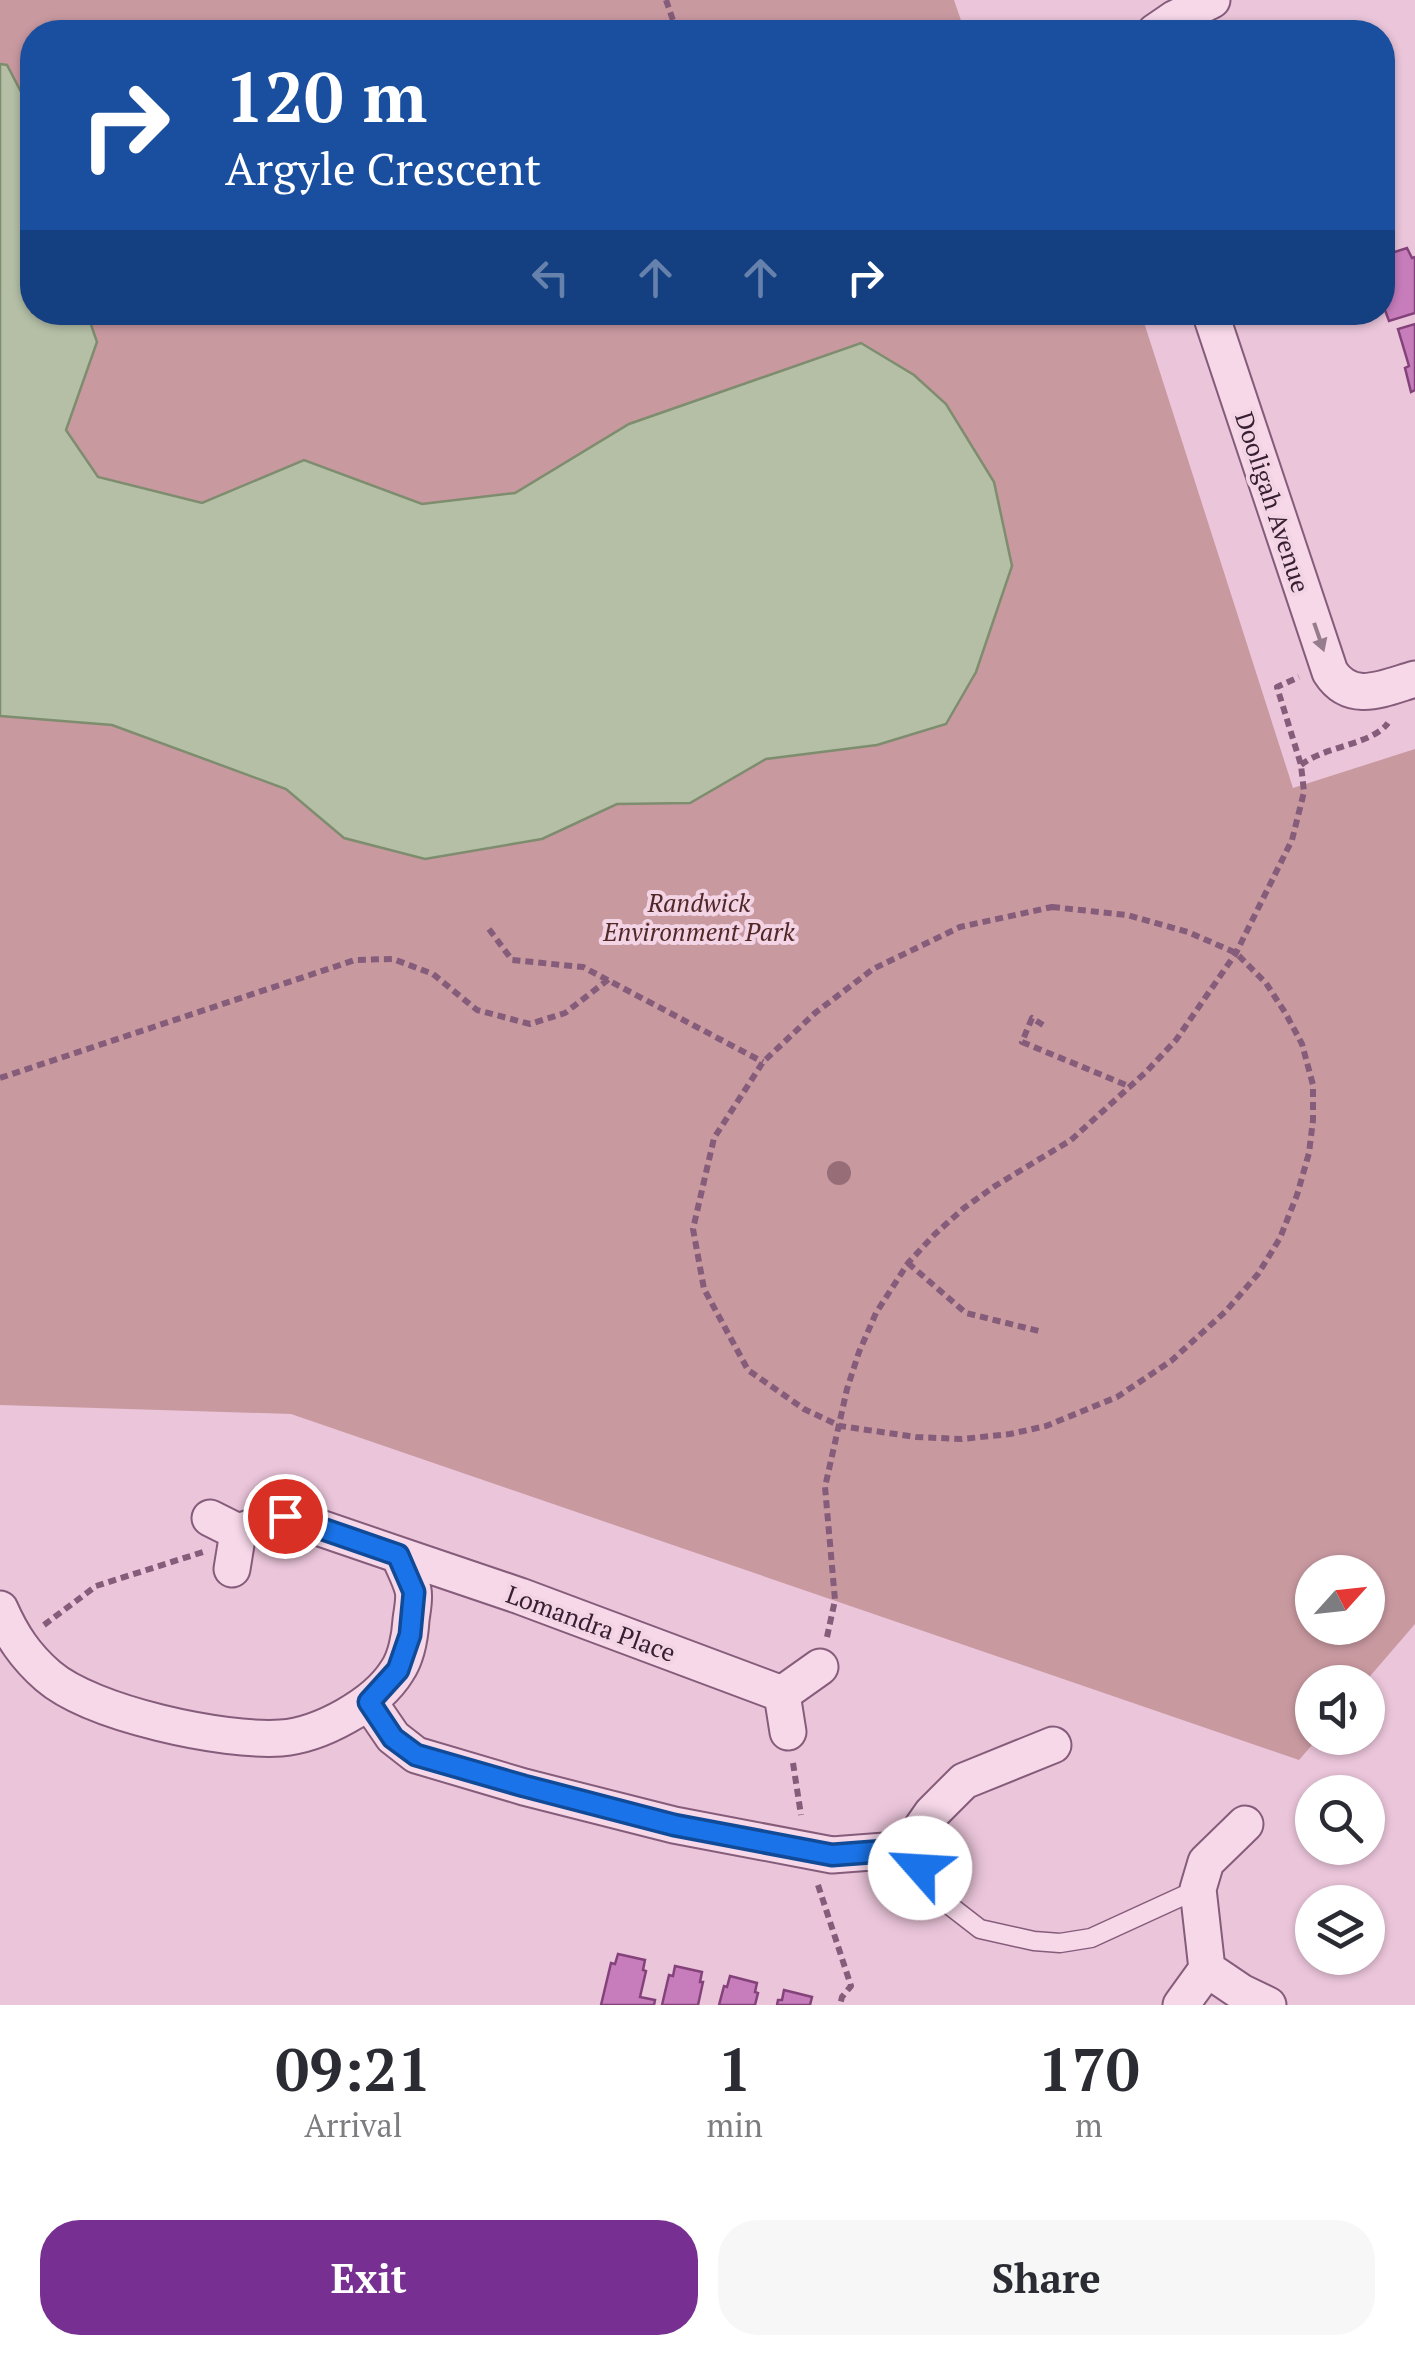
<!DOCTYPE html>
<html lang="en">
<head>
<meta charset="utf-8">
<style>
  :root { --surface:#fff; --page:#f7f7f7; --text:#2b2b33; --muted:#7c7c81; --accent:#773091 }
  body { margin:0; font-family:"PT Serif",serif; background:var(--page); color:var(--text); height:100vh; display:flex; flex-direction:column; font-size:38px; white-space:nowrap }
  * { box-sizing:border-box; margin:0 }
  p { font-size:32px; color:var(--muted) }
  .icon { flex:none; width:55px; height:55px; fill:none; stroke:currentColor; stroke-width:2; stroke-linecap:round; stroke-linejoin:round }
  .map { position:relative; height:2005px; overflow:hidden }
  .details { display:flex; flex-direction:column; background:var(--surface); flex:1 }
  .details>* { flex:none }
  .banner { position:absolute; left:20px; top:20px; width:1375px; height:305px; border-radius:40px; box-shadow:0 2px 8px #0004; background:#1a4fa0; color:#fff; overflow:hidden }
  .needle { width:65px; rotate:63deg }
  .controls { position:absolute; left:1295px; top:1555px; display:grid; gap:20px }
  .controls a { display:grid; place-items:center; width:90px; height:90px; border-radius:50%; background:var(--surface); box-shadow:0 2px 8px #0004; font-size:50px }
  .pin { position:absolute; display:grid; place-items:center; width:85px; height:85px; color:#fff; margin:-42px; border:5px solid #fff; border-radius:50%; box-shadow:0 2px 10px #0007 }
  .me { position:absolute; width:110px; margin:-55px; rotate:296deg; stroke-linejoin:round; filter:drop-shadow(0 0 8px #0008) }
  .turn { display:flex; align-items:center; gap:35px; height:210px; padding:0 40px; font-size:45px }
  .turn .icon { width:130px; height:130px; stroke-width:2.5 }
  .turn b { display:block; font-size:70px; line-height:85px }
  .lanes { display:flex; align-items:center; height:95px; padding:0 40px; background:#0003; justify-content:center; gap:50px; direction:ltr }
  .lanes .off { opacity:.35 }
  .eta { display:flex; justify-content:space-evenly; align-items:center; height:170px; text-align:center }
  .eta b { font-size:60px; font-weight:700; line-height:70px }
  .primary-button { display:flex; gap:20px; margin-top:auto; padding:20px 40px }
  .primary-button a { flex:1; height:115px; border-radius:40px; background:var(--accent); color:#fff; font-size:40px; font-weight:700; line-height:115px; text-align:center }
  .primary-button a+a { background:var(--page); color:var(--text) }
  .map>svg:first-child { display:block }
  .green { fill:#c999a0; fill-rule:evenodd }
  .water { fill:#b4bfa6; stroke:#7d8d6e; stroke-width:2.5 }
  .building { fill:#c77dbb; stroke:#83437a; stroke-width:2.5 }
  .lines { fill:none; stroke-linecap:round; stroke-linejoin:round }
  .lane-casing { stroke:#855c7a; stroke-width:21 }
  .street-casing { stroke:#855c7a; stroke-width:39 }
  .path { stroke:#855c7a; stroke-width:6; stroke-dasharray:8 5; stroke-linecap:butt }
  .lane { stroke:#f7d8e9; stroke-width:18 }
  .street { stroke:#f7d8e9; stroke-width:35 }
  .tree { fill:#976e78 }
  .oneway { fill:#967c8d }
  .route-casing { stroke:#114b97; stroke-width:25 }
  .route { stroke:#1a73e8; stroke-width:18 }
  .labels { text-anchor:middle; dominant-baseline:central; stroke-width:8; stroke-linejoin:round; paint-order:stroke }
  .street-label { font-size:25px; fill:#361f31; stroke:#f3d4e5 }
  .park-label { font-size:25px; font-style:italic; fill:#522727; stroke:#f3d4e5 }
</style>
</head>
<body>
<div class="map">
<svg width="1415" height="2005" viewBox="0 0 1415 2005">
  <rect width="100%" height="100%" fill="#ebc5da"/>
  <path class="green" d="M0,0H954L965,32H32V312L1141,313L1293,788L1415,749V1624L1365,1682H1312V1738H1318L1299,1760L291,1414L0,1405ZM1312,1572H1368V1628H1312Z"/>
  <path class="water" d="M0,64L7,65L32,113V312L87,313L97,342L66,430L98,477L202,503L304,460L422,504L515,493L629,424L861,343L914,375L946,404L994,482L1012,566L976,672L946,724L877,745L766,759L690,803L617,804L542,839L425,859L344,838L286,789L112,725L0,716Z"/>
  <path class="building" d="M1407,248L1412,258L1415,257V313L1389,321L1382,302V297L1386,296L1382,284V256Z
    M1415,324V390L1411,392L1405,368L1409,366L1398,329Z
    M618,1954L645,1960L643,1970L646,1971L640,1997L655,2000L654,2005H601L611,1963L615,1964Z
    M675,1966L702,1972L700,1982H703L698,2005H662L669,1975L673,1976Z
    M730,1976L757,1983L755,1992L758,1993L755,2005H719L724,1986L727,1987Z
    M784,1990L812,1997L810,2005H777L778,2000H782Z"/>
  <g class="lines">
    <g class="lane-casing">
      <path id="lane" d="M909,1846L931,1891L980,1929L1034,1941L1060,1943L1091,1938L1198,1889"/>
    </g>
    <g class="street-casing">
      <path id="street" d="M1155,32L1174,19L1212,0
        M1210,312L1330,672C1351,705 1384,688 1415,679
        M399,1555L520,1596L782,1694L820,1667
        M232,1569L238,1532
        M0,1609C12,1636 25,1656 48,1676C92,1714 224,1742 281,1738C320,1735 376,1705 397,1671C406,1658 410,1636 411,1620C412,1611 415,1599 413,1590C410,1578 403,1566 399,1555L285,1516L238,1532L210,1518
        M782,1694L788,1732
        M369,1702L393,1737L416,1755L524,1787L674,1825L832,1855L885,1851L909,1846L932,1813L964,1781L1053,1745
        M1207,1969L1241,1992L1268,2005
        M1181,2005L1207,1969L1198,1889L1206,1862L1245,1824"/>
    </g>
    <path class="path" d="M666,0L677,32
      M1301,765C1324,746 1372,745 1388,723
      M1052,907L1127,915L1188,932L1236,953L1266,983L1286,1014L1302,1044L1313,1085V1120L1309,1153L1297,1195L1280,1238L1258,1274L1226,1311L1171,1361L1117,1397L1046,1426L1010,1434L962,1439L916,1437L840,1426L804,1409L748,1370L704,1289L693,1229L714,1138L763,1062L815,1013L873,969L960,927Z
      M489,929L512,960L583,967L763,1062
      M1043,1025L1032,1018L1022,1042L1131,1087
      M0,1078L355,960L393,959L433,974L477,1010L530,1024L565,1013L609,979
      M908,1263L966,1313L1043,1332
      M44,1625L96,1586L203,1552
      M827,1637L835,1600L825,1487L847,1389L859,1352L876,1313L908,1263L935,1234L964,1208L995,1186L1071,1140L1146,1072L1176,1040L1236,953L1292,840L1304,792L1301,765L1277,687L1299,677
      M793,1763L801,1815
      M818,1885L851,1986L842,1997L840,2005"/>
    <use href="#lane" class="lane"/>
    <use href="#street" class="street"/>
  </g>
  <circle class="tree" cx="839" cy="1173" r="12"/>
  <defs><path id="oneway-solid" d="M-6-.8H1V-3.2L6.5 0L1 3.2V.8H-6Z" transform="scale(2.5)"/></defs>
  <use class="oneway" href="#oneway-solid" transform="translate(1319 637) rotate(71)"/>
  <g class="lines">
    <g class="route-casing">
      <path id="route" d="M285,1516L398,1555L414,1592L410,1635L398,1670L369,1702L393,1738L416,1755L524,1786L674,1825L832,1855L885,1851L909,1846L920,1868"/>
    </g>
    <use href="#route" class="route"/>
  </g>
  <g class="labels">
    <g class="street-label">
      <text transform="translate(1273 502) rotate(72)">Dooligah Avenue</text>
      <text transform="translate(591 1623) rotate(20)">Lomandra Place</text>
    </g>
    <g class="park-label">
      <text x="699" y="902">Randwick<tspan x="699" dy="29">Environment Park</tspan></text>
    </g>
  </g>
</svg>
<div class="controls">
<a><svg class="needle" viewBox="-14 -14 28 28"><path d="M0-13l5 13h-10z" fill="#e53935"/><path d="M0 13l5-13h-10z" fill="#7c7c81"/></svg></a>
<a><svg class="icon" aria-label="sound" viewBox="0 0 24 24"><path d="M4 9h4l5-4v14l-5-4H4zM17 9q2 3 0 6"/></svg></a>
<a><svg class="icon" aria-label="search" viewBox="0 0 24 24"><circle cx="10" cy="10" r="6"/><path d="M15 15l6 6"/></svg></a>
<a><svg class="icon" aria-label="layers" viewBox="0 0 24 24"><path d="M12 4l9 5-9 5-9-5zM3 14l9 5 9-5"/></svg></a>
</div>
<div class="pin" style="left:285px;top:1516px;background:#d93025"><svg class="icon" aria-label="arrive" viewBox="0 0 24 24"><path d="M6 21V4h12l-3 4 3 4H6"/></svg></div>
<svg class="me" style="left:920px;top:1868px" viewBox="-20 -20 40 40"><circle r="19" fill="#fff"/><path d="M0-13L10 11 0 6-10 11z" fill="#1a73e8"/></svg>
<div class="banner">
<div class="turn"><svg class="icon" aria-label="right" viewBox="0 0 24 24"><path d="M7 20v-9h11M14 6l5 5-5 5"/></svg><div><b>120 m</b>Argyle Crescent</div></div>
<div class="lanes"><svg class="icon off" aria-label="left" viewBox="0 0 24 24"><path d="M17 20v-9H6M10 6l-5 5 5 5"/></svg><svg class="icon off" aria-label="ahead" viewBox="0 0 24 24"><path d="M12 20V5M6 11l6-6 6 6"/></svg><svg class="icon off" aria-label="ahead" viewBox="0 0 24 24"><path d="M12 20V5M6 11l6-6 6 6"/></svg><svg class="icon" aria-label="right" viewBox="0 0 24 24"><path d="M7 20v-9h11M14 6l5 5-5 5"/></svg></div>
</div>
</div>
<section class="details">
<div class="eta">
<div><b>09:21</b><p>Arrival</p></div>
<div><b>1</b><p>min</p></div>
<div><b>170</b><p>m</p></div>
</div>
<div class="primary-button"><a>Exit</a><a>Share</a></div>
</section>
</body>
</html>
